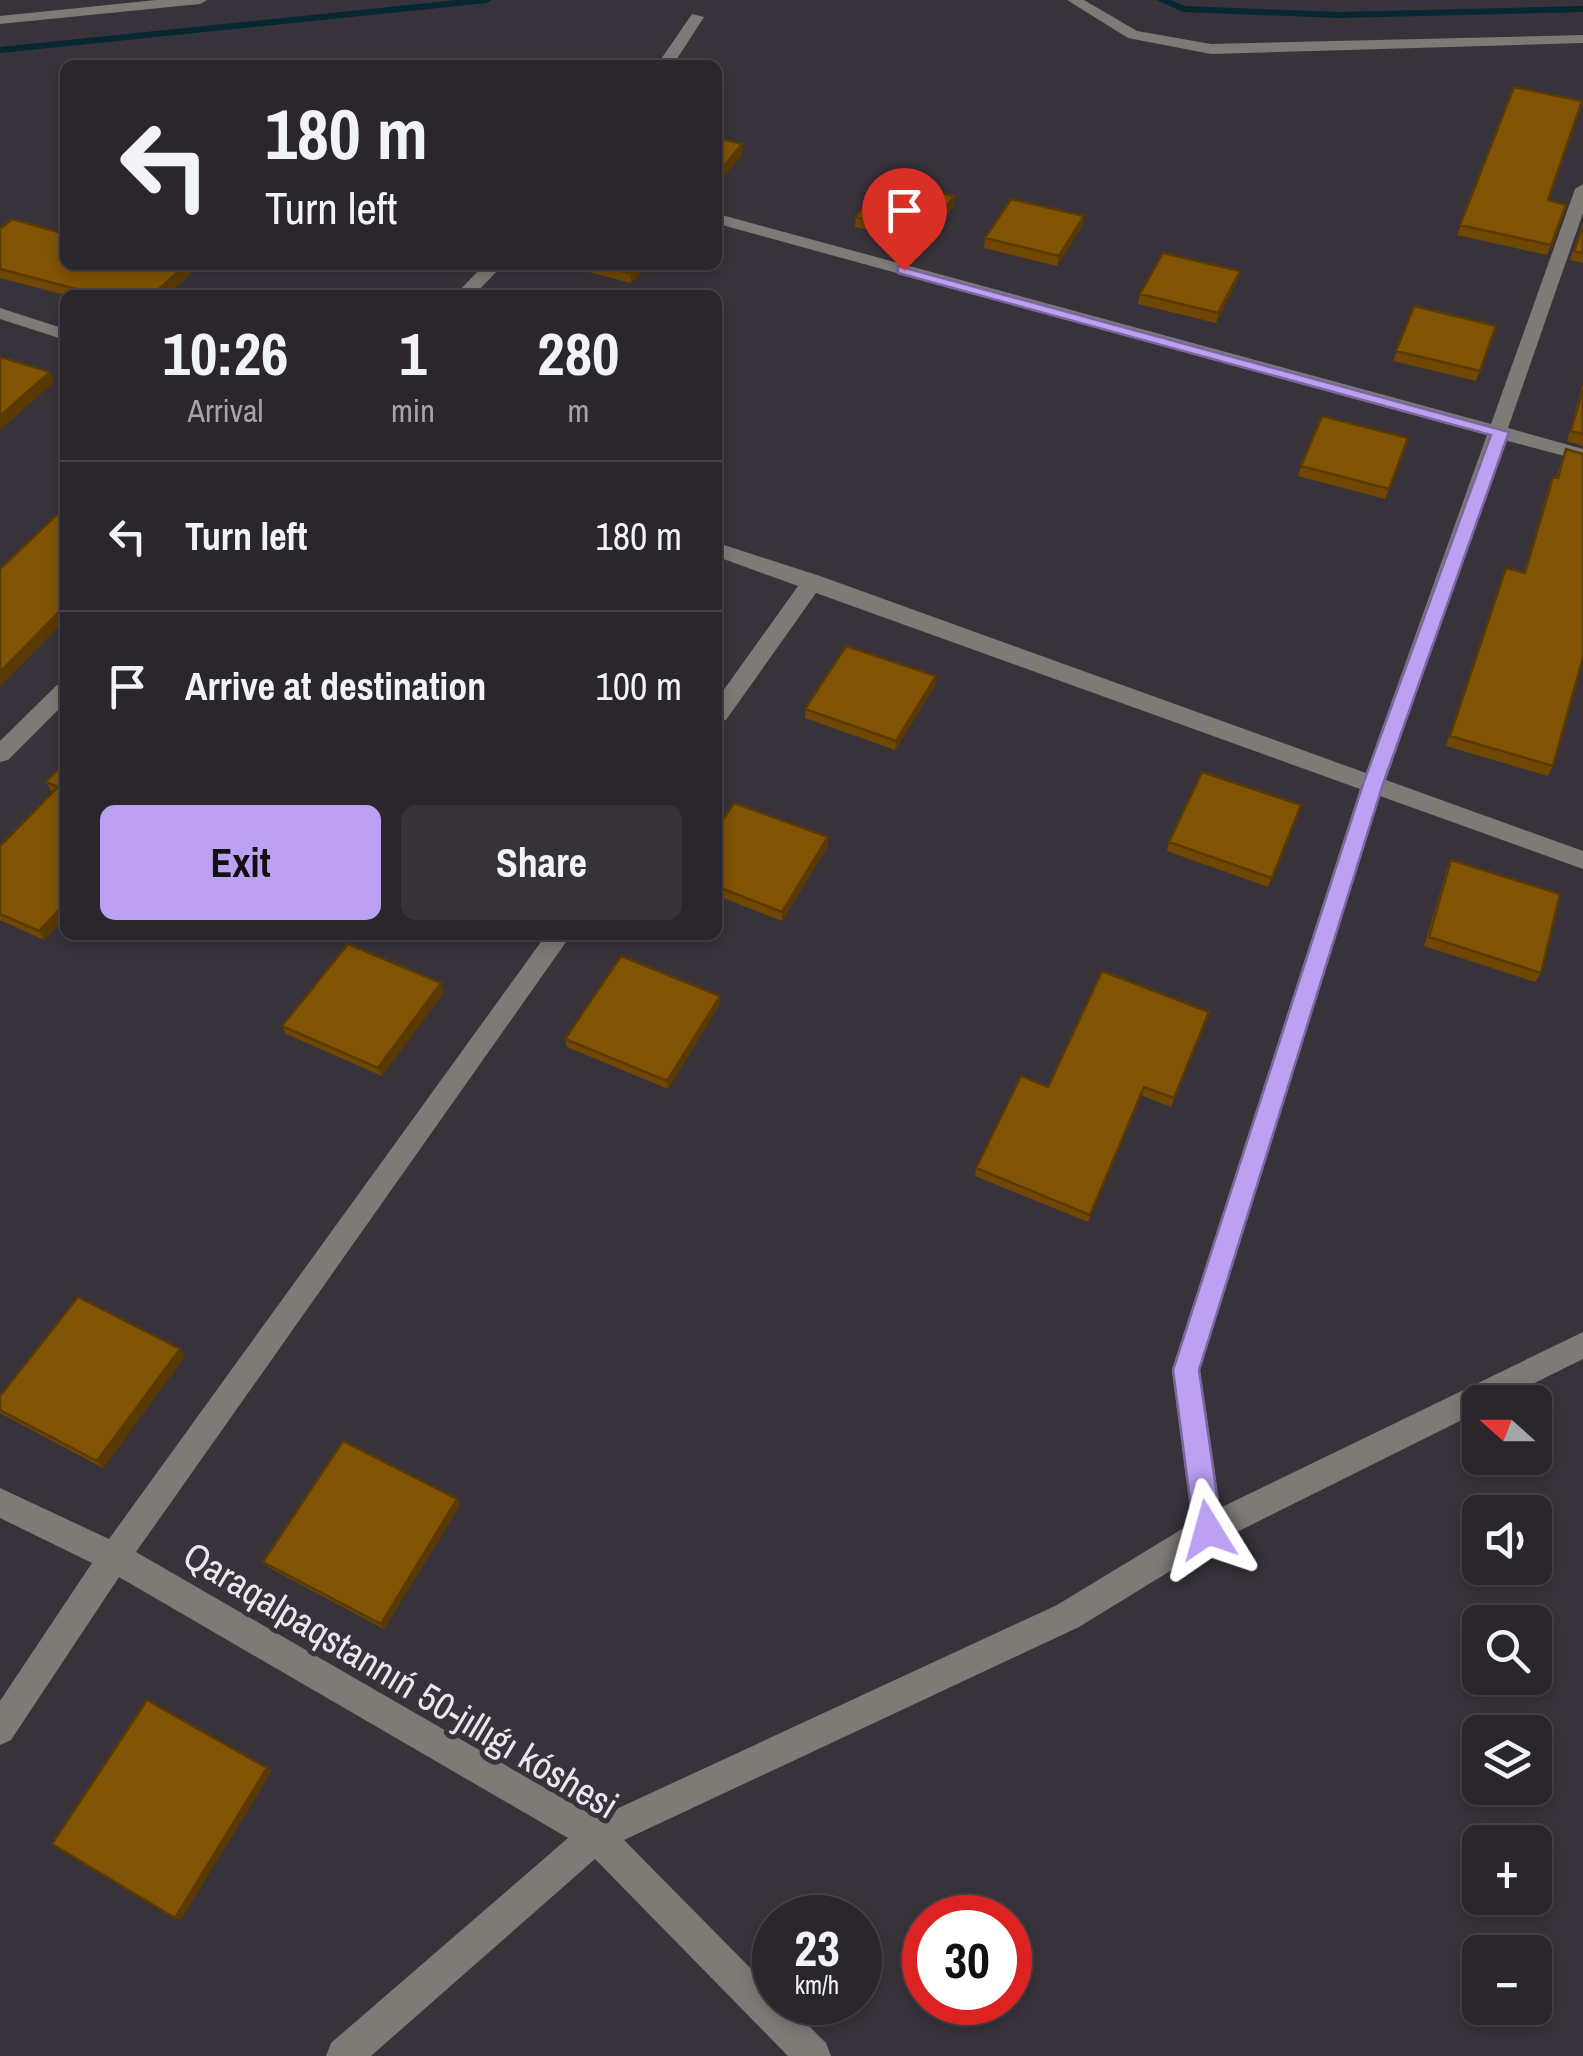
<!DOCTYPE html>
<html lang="en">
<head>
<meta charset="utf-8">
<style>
  :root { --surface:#2a262c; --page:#363238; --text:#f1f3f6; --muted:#a5a5a9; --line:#464348; --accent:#bca0f2 }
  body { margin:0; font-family:"Archivo Narrow",sans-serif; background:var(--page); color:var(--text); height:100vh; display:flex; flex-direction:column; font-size:38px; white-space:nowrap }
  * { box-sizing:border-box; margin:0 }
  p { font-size:32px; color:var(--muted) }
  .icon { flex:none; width:55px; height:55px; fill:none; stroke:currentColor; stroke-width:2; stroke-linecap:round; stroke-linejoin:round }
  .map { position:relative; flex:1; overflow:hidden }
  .panel { position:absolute; left:60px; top:290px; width:662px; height:650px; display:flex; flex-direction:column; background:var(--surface); border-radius:15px; box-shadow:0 5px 15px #0003,0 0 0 2px var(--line) }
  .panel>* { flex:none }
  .hud { position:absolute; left:60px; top:60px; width:662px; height:210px; border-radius:15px; box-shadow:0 5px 15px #0003,0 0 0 2px var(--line); background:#2a262c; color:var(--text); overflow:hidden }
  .needle { width:65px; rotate:291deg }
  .tools { position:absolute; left:1462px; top:1385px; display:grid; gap:20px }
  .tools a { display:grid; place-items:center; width:90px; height:90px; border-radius:15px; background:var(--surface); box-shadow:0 5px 15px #0003,0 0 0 2px var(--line); font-size:50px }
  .speed { position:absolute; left:752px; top:1895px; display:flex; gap:20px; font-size:50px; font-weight:700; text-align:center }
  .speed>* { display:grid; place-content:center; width:130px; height:130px; border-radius:50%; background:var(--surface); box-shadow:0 5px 15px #0003,0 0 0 2px var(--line); line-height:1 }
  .speed small { font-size:25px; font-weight:400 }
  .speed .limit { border:15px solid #d22; background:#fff; color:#111 }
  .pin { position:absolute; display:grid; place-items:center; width:85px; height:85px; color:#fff; margin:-102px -42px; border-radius:50% 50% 50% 0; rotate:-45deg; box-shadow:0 0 10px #0007 }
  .pin .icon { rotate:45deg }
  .me { position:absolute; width:110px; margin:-55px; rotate:352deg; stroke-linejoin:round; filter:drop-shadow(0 0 8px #0008) }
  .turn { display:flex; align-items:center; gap:35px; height:210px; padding:0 40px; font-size:45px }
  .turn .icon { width:130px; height:130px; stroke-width:2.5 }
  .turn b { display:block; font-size:70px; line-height:85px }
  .eta { display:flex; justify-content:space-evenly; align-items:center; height:170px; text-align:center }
  .eta b { font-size:60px; font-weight:700; line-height:70px }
  .cta { display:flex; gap:20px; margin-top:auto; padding:20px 40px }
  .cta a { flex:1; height:115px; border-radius:15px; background:var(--accent); color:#111; font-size:40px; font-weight:700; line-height:115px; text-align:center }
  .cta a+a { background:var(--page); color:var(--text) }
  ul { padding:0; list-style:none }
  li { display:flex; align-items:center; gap:30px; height:150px; padding:0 40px; border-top:2px solid var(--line) }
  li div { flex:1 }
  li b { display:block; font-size:38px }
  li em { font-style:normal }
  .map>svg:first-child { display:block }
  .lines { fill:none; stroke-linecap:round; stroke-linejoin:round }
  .stream { fill:#062830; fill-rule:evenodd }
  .minor { fill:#7e7a76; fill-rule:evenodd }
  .wall { fill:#6f4703 }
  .shaded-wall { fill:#5a3a03 }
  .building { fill:#815304; stroke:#5a3a03; stroke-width:2.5 }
  .route { fill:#bca0f2; stroke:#7a689d; stroke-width:2.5 }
  .labels { text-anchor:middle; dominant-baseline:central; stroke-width:10; stroke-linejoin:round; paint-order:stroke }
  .near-street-label { font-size:38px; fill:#ece7ee; stroke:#38323b }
</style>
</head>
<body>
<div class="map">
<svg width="1583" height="2056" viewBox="0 0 1583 2056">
  <rect width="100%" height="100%" fill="#38323b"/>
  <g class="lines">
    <path class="stream" d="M457,0H492L487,3L0,53V47Z
      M1157,0H1171L1185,6L1338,12L1583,6V12L1338,18L1183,12Z"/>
    <path class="minor" d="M156,0H207L200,4L0,24V16Z
      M1067,0H1084L1137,31L1211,44L1583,35V43L1211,54L1128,38Z
      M692,14L704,17L673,65H657Z
      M1583,184V213L1508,428L1583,449V461L1504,440L1386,780L1583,851V869L1380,796L1200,1370L1220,1508L1583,1332V1359L1496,1402H1480V1411L1219,1541L1079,1627L624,1840L775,1993V2002H785L826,2043L831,2056H788L595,1859L371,2056H326L331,2043L568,1838L119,1577L11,1740L0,1745V1701L92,1563L0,1518V1488L109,1539L546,935H571L136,1552L597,1818L1057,1605L1192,1523L1172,1370L1360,789L816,593L726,720L718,722V698L798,586L718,557V543L820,576L1366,773L1487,435L718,224V214L1491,424L1575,189Z
      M484,265H503L474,295H455Z
      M0,308L65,329V340L0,319Z
      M65,682V703L8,760L0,762V741L57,685Z"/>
  </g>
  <path class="wall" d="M1514,87L1548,200L1566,205L1547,255L1457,235Z
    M954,205L926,244L855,227L856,217Z
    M1084,216L1082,226L1057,266L984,248L985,238Z
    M1583,224V263L1570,260Z
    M0,229L65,265H188L191,274L167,295H65L0,278Z
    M562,265H647L631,283Z
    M1240,271L1237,281L1216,323L1138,304L1140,294Z
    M1414,306L1496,326L1476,381L1393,361Z
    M1583,383V446L1567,441Z
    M1408,438L1385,499L1298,476L1301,466Z
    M1566,449L1553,766L1548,776L1446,746L1502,578L1506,568L1524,573L1549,486L1553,477H1556Z
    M935,686L895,750L805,718V709Z
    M65,762L44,940L0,920V846L53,792L51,791L46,782Z
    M1301,805L1268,887L1167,851L1169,842Z
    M718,827L828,846L782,921L718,896Z
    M1451,860L1541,973L1535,982L1424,946L1447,869Z
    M444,992L382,1076L286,1034L282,1026Z
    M720,1004L668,1089L567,1047L565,1039Z
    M1209,1012L1171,1107L1141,1095L1088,1222L975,1176L976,1168L1048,1087Z
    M185,1356L103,1468L0,1413V1396Z
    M457,1499L460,1505L384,1629L268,1567L263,1562Z"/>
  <path class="shaded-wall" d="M742,144L743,154L718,183V173Z
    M954,196V205L926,244L927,234Z
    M1084,216L1082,226L1057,266L1059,256Z
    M186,265H188L191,274L167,295H152Z
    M638,265H647L631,283L630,273Z
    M1240,271L1237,281L1216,323L1218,313Z
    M50,372L54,382L0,430V416Z
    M65,606V620L0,687V672Z
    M936,676L935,686L895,750L896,741Z
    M828,837V846L782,921V912Z
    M65,903V918L44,940L39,931Z
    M441,983L444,992L382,1076L378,1068Z
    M720,996V1004L668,1089L667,1081Z
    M180,1349L185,1356L103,1468L97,1461Z
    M457,1499L460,1505L384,1629L381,1624Z
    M267,1768L272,1771L181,1920L175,1918Z"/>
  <path class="building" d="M1514,87L1582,101L1548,200L1566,205L1551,245L1460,225Z
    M718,138L742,144L718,173Z
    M884,179L954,196L927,234L856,217Z
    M1011,199L1084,216L1059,256L985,238Z
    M12,219L65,234V265H186L152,295H99L0,269V229Z
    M1583,226V253L1574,251Z
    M1163,253L1240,271L1218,313L1140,294Z
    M598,265H638L630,273Z
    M1414,306L1496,326L1480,371L1396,351Z
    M0,357L50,372L0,416Z
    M1583,389V434L1571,431Z
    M1322,416L1408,438L1389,489L1301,466Z
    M1566,449L1583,454V657L1553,766L1450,736L1506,568L1525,573L1553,477L1558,478Z
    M65,507V606L0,672V569Z
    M846,646L936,676L896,741L805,709Z
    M65,762V903L39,931L0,914V846L58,787L46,782Z
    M1202,772L1301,805L1272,878L1169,842Z
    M734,803L828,837L782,912L718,887V827Z
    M1451,860L1560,894L1541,973L1429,937Z
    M348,944L441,983L378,1068L282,1026Z
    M621,956L720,996L667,1081L565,1039Z
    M1102,971L1209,1012L1174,1098L1144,1087L1090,1215L976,1168L1021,1076L1048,1087Z
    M78,1297L180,1349L97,1461L0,1410V1396Z
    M343,1441L457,1499L381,1624L263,1562Z
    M147,1700L267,1768L175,1918L52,1844Z"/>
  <path class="route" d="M898,266L1509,432L1383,784L1199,1370L1222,1530L1218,1539L1208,1543L1198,1539L1194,1530L1173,1370L1363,784L1491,435L898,273Z"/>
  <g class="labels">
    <g class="near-street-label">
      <text transform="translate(401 1680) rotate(31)">Qaraqalpaqstannıń 50-jıllıǵı kóshesi</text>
    </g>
  </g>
</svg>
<div class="tools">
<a><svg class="needle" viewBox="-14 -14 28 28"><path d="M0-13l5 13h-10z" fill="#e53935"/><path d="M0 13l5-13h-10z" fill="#a5a5a9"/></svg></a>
<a><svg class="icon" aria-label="sound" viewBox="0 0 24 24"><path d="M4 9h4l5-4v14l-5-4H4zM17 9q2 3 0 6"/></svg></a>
<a><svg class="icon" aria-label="search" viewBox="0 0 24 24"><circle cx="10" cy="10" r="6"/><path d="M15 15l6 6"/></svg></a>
<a><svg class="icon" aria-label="layers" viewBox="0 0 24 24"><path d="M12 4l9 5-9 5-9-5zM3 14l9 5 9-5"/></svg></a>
<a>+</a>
<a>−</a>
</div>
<div class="speed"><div>23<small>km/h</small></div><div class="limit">30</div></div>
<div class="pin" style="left:904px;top:270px;background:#d93025"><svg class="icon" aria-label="arrive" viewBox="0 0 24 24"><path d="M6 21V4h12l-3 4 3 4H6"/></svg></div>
<svg class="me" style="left:1208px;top:1530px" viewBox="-20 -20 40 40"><path d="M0-17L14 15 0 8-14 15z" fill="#bca0f2" stroke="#fff" stroke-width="4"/></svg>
<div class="hud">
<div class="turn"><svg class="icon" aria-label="left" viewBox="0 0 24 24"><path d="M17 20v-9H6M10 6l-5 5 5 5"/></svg><div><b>180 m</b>Turn left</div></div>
</div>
<section class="panel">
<div class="eta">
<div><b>10:26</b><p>Arrival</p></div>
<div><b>1</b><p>min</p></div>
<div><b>280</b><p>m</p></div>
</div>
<ul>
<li><svg class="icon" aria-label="left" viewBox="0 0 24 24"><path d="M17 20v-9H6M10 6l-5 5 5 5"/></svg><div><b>Turn left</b></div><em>180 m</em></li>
<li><svg class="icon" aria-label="arrive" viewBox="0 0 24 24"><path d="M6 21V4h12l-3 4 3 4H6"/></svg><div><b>Arrive at destination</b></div><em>100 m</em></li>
</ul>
<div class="cta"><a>Exit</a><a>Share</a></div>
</section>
</div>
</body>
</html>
